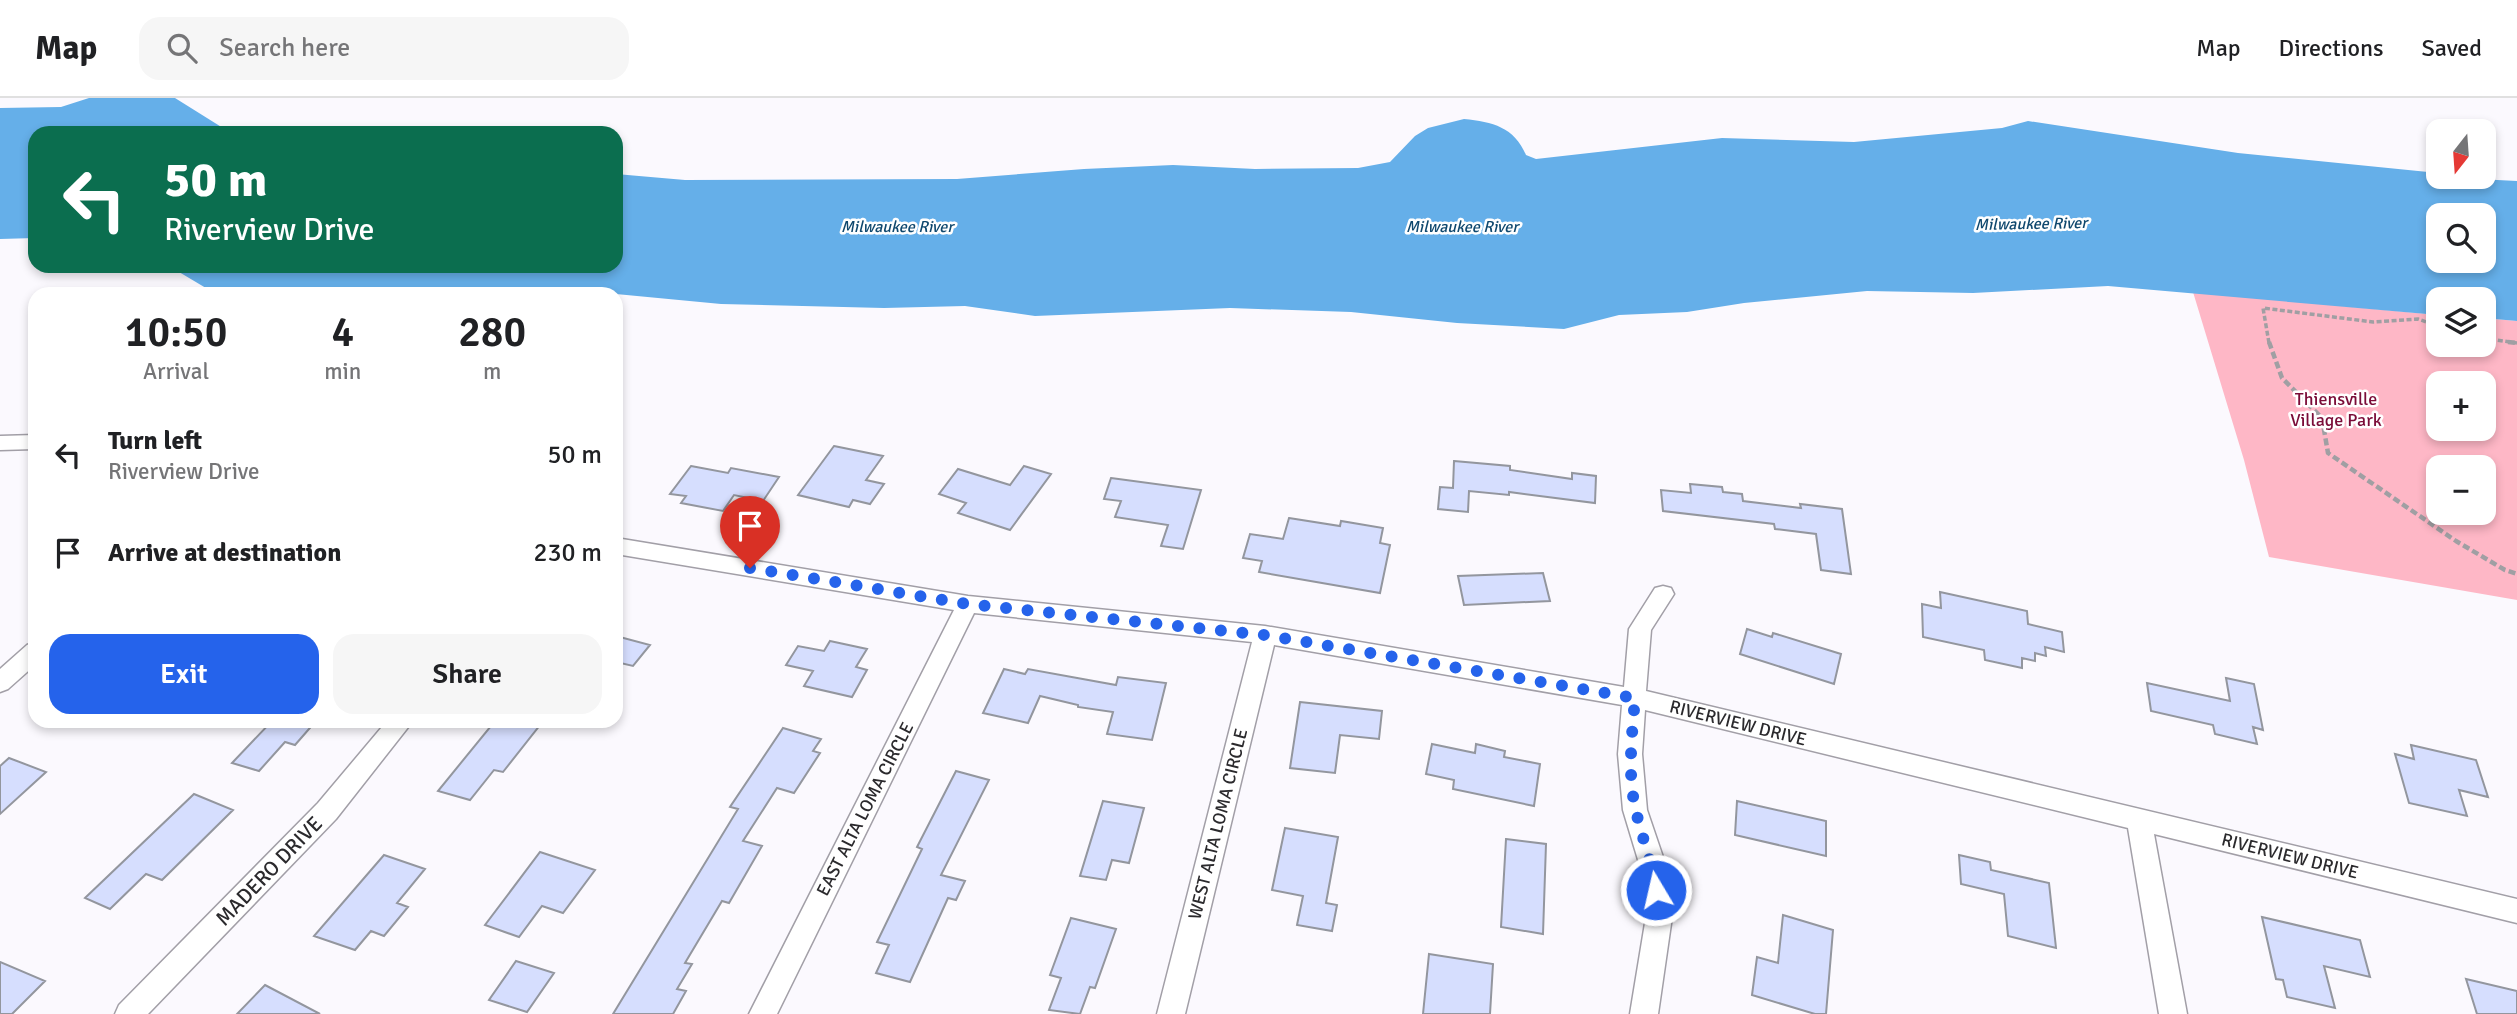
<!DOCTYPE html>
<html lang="en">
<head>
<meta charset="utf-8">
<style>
  :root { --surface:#fff; --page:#f6f6f6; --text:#202124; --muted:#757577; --line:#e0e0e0; --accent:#2563eb }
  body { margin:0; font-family:Signika,sans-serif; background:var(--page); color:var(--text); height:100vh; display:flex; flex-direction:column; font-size:26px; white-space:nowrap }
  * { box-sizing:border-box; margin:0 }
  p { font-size:23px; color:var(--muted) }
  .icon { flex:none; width:38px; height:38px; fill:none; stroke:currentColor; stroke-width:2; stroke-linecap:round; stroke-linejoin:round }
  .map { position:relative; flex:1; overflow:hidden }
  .panel { position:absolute; left:28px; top:189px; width:595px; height:441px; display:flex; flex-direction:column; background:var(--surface); border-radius:21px; box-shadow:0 4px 10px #0003 }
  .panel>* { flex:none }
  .hud { position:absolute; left:28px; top:28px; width:595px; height:147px; border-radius:21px; box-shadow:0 4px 10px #0003; background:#0b6e4f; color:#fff; overflow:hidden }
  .needle { width:46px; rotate:197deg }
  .buttons { position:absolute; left:2426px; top:21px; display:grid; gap:14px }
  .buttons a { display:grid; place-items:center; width:70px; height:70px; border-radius:14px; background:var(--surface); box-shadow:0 4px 10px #0003; font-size:35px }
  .pin { position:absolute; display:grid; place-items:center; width:60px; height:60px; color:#fff; margin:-72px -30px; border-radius:50% 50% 50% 0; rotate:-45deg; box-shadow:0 0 7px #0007 }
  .pin .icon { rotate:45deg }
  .me { position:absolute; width:77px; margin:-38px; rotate:351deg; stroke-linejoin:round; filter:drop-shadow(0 0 5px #0008) }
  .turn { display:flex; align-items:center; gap:24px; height:147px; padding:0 21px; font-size:32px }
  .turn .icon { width:91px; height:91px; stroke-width:2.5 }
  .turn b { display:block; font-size:49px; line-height:60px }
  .eta { display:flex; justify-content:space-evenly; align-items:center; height:119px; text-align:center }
  .eta b { font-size:42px; font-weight:600; line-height:49px }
  .cta { display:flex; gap:14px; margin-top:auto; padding:14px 21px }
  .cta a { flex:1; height:80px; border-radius:21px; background:var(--accent); color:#fff; font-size:28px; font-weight:600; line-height:80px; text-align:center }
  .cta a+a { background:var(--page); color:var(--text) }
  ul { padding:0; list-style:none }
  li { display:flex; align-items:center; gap:21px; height:98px; padding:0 21px }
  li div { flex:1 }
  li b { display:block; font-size:26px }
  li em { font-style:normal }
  header { display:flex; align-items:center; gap:42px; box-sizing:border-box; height:98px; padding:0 35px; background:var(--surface); border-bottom:2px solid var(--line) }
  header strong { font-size:33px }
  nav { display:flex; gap:38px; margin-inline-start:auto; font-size:24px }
  .search { width:490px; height:63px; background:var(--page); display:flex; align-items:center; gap:18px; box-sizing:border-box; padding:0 24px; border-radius:21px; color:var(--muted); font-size:26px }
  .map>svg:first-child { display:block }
  .green { fill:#feb7c6; fill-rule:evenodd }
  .water { fill:#65afe9; fill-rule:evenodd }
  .building { fill:#d6defe; stroke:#93969e; stroke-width:2 }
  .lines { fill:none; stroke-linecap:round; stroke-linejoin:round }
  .minor-casing { stroke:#a29fa7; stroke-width:3 }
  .path-far1 { stroke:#a09fa3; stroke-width:3.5; stroke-dasharray:5 2.5; stroke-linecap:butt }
  .path { stroke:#a09fa3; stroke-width:4.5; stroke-dasharray:7 3.5; stroke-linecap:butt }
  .minor { fill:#fff; fill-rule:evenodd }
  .route { stroke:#2563eb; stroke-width:12; stroke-dasharray:0 21.6 }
  .labels { text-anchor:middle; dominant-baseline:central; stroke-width:5; stroke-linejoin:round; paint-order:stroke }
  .far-water-label { font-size:16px; font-style:italic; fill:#0f486e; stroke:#fff }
  .park-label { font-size:18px; fill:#7a0c38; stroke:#fff }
  .street-label { font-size:18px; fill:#2b2a2d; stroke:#fff }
  .near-street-label { font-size:21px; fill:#2b2a2d; stroke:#fff }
</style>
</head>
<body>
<header>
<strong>Map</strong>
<div class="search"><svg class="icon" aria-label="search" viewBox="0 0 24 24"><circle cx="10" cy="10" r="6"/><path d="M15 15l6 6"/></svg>Search here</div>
<nav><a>Map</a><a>Directions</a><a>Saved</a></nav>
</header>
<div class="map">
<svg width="2517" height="916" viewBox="0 0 2517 916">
  <rect width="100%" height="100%" fill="#fbf9fe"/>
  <path class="green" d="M2193,194L2438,217V247H2483V220L2517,223V502L2269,459L2244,362ZM2438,285H2483V331H2438ZM2438,369H2483V415H2438Z"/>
  <path class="water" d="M89,0H175L231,35H35V140L0,141V10L61,9Z
    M1464,21C1493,24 1514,29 1526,57L1536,61L1722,40L1854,44L2002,30L2028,23L2238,55L2438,75V79L2517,83V223L2483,220V201H2438V217L2108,188L1973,195L1867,193L1744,205L1687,214L1619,217L1564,231L1457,225L1351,214L1230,210L1035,218L965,208L884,210L721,206L616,196H216L179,174L146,168H616V76L685,82L957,81L1084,71L1173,67L1255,71L1358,70L1390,64L1415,38L1428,30ZM2438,117H2483V163H2438Z"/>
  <path class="building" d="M834,348L883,358L866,382L884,386L870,406L853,402L849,409L798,397Z
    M1454,363L1510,368V372L1572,381V375L1596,378L1595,405L1509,394V397L1469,393L1468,414L1438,411L1440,389L1453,390Z
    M691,368L728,375L731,370L779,379L763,403L734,397L723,413L681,405L686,398L670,396Z
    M1024,368L1051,376L1010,432L958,415L966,405L939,396L958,371L1010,387Z
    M1111,380L1201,392L1183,451L1161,448L1168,427L1115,419L1121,403L1104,401Z
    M1690,386L1722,389L1723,394L1742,396L1743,403L1801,410L1800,406L1842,411L1851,476L1821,472L1816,436L1775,431L1774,426L1663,413L1661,392L1691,395Z
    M1289,420L1340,428L1341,423L1383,430L1380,445L1390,447L1380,495L1259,474L1262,463L1243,460L1250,436L1283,441Z
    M1543,475L1550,503L1464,507L1458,478Z
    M1940,494L2027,513L2028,526L2062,534L2064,554L2045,549L2046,558L2035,555V563L2022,560V570L1985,562L1984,552L1923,539L1922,506L1941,510Z
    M1747,531L1772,539L1773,535L1841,556L1834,586L1740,556Z
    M616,538L650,547L633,568L616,564Z
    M830,543L867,551L856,569L867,572L852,599L804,588L813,573L786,567L798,548L824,553Z
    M1004,571L1025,576L1028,571L1116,587L1118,579L1166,585L1152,642L1107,636L1113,614L1078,609V607L1040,598L1028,625L983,615Z
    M2226,580L2254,586L2263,632L2253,629L2257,646L2215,636L2213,627L2151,613L2147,585L2230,603Z
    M1300,604L1382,613L1379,641L1340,637L1335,675L1290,670Z
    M272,623H316L295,647L285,644L259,673L232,665Z
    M495,623H525L540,627L503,674L494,672L470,702L438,693Z
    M783,630L821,641L813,653L820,655L794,695L777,690L743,743L762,748L729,805L722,803L685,865L692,866L677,891L686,893L673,916H613L738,711L730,709Z
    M1432,646L1475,655L1476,646L1505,653L1504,659L1540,666L1534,708L1453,691L1454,682L1426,676Z
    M2411,647L2476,662L2488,699L2459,692L2467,718L2409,705L2395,656L2414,661Z
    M9,660L46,674L0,716V668Z
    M956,673L989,682L941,777L965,783L956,802L948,800L910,884L876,875L889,847L877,844L922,751L917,749Z
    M194,696L233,712L162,782L146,776L110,811L85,800Z
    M1103,703L1144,710L1129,765L1112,762L1106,782L1080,778Z
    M1737,703L1826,723V758L1735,737Z
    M1285,730L1338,739L1326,805L1337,807L1332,833L1297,827L1303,798L1272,792Z
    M1506,741L1546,746L1543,836L1501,829Z
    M540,754L595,772L563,815L542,808L519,839L485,827Z
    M384,757L425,771L397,805L408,809L384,838L371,833L355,852L314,838Z
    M1959,757L1990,764L1991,772L2049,785L2056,850L2008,838L2004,796L1961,786Z
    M1783,817L1833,832L1826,916H1815L1752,897L1757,859L1778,865Z
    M2262,819L2360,842L2370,879L2324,868L2335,910L2287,899L2283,882L2276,881Z
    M1071,820L1116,831L1095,890L1090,889L1080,916L1049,912L1061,880L1050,877Z
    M1429,856L1493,866L1490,916H1423Z
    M516,863L554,875L527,914L489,902Z
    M0,864L45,883L12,916H0Z
    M2466,881L2517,893V916H2477Z
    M265,887L320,916H237Z"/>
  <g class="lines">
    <g class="minor-casing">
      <path id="minor" d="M35,337V351L0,352V338Z
        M616,440L968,498L1265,528L1624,589L1629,531L1655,490L1663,488L1671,490L1674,496L1651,532L1646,593L2517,801V825L2154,736L2187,916H2159L2128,730L1645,612L1642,656L1647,712L1665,765L1672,819L1658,916H1630L1646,819L1639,765L1623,712L1618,656L1622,607L1274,547L1185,916H1157L1252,544L974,515L777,916H749L954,512L616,456Z
        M35,544V567L8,591L0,594V571L27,547Z
        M387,623H413L336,721L148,916H115L119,907L318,705Z"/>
    </g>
    <path class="path-far1" d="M2483,240L2517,245
      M2269,245L2263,210L2373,224L2418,221L2438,228"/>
    <path class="path" d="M2269,244L2282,280L2322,320L2328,355L2456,443L2505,472L2517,476
      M2508,244L2517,245"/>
    <use href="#minor" class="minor"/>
  </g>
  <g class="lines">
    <path class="route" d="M750,470L968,506L1265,537L1635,600C1632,637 1627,677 1636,713C1642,740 1652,764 1656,792"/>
  </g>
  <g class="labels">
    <g class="far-water-label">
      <text transform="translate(2031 126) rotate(-1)">Milwaukee River</text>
      <text x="897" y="129">Milwaukee River</text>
      <text x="1462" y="129">Milwaukee River</text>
    </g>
    <g class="park-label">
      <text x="2336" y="301">Thiensville<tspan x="2336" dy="21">Village Park</tspan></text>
    </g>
    <g class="street-label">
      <text transform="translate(1738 625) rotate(14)">RIVERVIEW DRIVE</text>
      <text transform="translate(865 711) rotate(-63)">EAST ALTA LOMA CIRCLE</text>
      <text transform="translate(1218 726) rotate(-76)">WEST ALTA LOMA CIRCLE</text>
      <text transform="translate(2290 758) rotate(14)">RIVERVIEW DRIVE</text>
    </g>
    <g class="near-street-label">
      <text transform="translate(269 773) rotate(-46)">MADERO DRIVE</text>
    </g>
  </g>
</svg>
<div class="buttons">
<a><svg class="needle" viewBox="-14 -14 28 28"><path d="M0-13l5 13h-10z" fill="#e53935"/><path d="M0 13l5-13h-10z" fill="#757577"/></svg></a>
<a><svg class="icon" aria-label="search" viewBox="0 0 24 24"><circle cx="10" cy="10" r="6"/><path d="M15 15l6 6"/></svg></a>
<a><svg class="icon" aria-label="layers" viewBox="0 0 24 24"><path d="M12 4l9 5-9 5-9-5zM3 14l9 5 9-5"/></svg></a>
<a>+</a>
<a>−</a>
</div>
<div class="pin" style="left:750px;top:470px;background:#d93025"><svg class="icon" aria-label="arrive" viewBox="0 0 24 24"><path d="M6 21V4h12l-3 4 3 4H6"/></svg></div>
<svg class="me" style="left:1656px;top:792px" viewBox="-20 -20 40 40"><circle r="17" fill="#2563eb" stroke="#fff" stroke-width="3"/><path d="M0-11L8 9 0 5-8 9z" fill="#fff"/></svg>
<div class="hud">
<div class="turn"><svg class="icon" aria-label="left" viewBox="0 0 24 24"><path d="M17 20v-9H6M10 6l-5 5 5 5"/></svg><div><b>50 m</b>Riverview Drive</div></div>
</div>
<section class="panel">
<div class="eta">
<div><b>10:50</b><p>Arrival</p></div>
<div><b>4</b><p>min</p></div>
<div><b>280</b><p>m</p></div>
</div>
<ul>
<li><svg class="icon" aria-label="left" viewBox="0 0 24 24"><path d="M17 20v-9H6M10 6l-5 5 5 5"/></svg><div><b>Turn left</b><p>Riverview Drive</p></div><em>50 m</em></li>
<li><svg class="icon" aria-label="arrive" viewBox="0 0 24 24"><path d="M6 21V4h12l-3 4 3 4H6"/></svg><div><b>Arrive at destination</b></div><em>230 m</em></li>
</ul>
<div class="cta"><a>Exit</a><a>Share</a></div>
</section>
</div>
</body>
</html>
